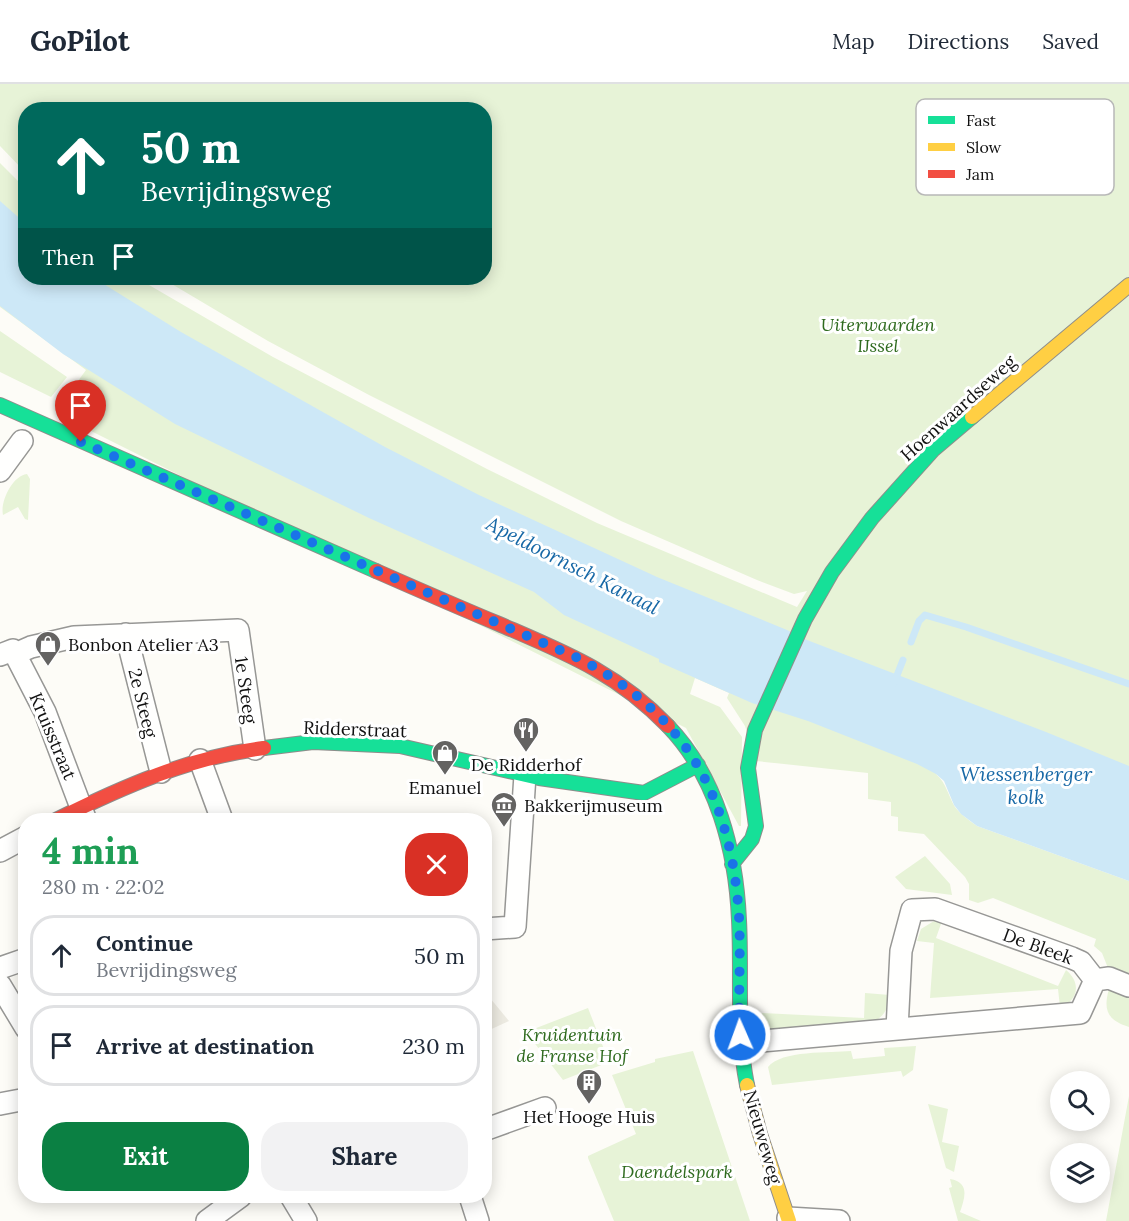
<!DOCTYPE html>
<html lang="en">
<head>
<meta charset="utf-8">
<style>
  :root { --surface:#fff; --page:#f2f2f3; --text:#1f2937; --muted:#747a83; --line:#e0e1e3; --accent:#0b8043 }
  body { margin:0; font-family:Lora,serif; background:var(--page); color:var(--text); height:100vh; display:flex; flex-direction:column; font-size:22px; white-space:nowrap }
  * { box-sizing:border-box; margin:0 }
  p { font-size:20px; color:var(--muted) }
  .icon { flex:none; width:33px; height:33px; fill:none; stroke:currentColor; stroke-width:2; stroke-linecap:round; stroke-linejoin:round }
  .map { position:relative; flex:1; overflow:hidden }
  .sheet { position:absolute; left:18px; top:729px; width:474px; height:390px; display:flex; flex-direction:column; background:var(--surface); border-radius:24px; box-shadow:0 3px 15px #0003 }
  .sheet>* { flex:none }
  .banner { position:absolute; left:18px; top:18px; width:474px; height:183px; border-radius:24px; box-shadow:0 3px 15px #0003; background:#00695c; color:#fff; overflow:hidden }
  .fabs { position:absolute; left:1050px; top:987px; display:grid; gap:12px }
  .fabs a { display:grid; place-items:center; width:60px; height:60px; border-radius:50%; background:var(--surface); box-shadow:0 3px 15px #0003; font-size:30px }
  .pin { position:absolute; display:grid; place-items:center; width:51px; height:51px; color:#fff; margin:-62px -26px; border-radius:50% 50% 50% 0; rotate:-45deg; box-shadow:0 0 6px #0007 }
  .pin .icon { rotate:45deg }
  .me { position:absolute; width:66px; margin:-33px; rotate:358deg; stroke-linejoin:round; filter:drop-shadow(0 0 4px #0008) }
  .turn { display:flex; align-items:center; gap:21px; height:126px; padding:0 24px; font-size:27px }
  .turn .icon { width:78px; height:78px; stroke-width:2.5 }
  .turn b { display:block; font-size:42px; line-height:51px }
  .then { display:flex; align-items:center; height:57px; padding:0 24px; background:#0003; gap:12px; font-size:22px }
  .round { display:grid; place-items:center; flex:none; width:63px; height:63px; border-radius:24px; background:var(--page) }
  .headline { display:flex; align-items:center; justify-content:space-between; height:102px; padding:0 24px }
  h1 { font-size:36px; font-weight:800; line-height:45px; color:#1e9e55 }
  .action { display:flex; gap:12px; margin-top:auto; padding:12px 24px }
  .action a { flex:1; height:69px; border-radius:24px; background:var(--accent); color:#fff; font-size:24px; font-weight:800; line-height:69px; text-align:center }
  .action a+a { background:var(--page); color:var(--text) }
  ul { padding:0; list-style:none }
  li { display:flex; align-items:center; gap:18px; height:81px; margin:0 12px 9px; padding:0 12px; border:3px solid var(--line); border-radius:24px }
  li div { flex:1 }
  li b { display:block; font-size:22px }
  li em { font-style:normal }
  header { display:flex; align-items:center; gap:36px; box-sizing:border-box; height:84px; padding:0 30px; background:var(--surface); border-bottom:2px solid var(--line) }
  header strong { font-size:28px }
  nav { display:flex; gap:33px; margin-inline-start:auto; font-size:21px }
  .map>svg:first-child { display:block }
  .green { fill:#e7f3d7 }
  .plaza { fill:#edebe2 }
  .water { fill:#cde8f7 }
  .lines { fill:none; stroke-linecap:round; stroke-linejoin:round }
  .stream { stroke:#cde8f7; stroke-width:7 }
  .street-casing { stroke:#979795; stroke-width:24 }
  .fast-casing { stroke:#8e8d8b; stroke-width:16 }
  .slow-casing { stroke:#8e8d8b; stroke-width:16 }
  .jam-casing { stroke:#8e8d8b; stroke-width:16 }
  .street { stroke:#fffffe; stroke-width:21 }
  .fast { stroke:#16e098; stroke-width:14 }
  .slow { stroke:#ffcf43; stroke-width:14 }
  .jam { stroke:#f24e42; stroke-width:14 }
  .route { stroke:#1a73e8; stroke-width:10; stroke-dasharray:0 18 }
  .labels { text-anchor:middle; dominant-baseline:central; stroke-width:6; stroke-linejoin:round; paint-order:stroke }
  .park-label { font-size:18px; font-style:italic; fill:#2f6b1f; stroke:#fff }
  .street-label { font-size:18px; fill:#111; stroke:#fff }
  .poi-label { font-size:18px; fill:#111; stroke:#fff }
  .water-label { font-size:20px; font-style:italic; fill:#1768a6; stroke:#fff }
  .key { fill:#fff; stroke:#b8b8b8; stroke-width:1.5 }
  .key-label { font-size:16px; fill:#111 }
</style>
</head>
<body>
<header>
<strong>GoPilot</strong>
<nav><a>Map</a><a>Directions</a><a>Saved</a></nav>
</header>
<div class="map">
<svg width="1129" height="1137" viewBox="0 0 1129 1137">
  <rect width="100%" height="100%" fill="#fdfcf7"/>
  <path class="green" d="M0,0H1129V773L936,690C947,700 948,712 955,723C961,731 969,736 977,742L1129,797V893L1108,884L1102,869L1094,862L1096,855L993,814L978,819L969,816V800L965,793L924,750L898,747V733L891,732V718L868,715V689L756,677L745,642L727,614L729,609L695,594L690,610L720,623L742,653L741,742H739L686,644L83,343L85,338L59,327L64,321L62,319L86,286L0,223V79L25,104L26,194H137L273,273L487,385L597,439L797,523L807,507L794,510L757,496L621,437L369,311L268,257L165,196V194H484V26H26L25,88L0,62Z
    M0,247L67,293L51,313L0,288Z
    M27,390L30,395L28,436L25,435L18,423L3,431C0,418 12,392 27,390Z
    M925,772L950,800L952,811L906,805L895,793Z
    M934,837H942L936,854L1058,902L1066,886C1081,898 1079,917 1060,923L1058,905L930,914L934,859L917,857L921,845Z
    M1109,905L1129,909V943C1107,936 1103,926 1109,905Z
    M865,909L890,911C889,923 885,931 874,938L774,947L763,941L762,929L864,934Z
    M588,924L609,978L563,996L526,948Z
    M916,962L913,986L903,993L901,987L772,1001L768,983C781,966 830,969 851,967L853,975L885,972L884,964Z
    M693,967L750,1137H614L588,1074V1072L636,1050L612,991L655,978V975Z
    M1129,1012V1137H1106Z
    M928,1020L948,1025L942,1058L959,1062L954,1088L946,1084Z
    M950,1095C970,1098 965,1114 960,1128L981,1137H958L949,1104L952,1103Z"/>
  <path class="plaza" d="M485,908L509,937L485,948Z"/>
  <path class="water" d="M0,117L25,139L26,194H94L181,248L385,363L479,411L657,493L787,546L807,556L1046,648L1129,682V797L977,742L961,730L954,721L944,697L936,690L917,680L808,637L752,619L659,578V575L564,531L534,508L369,434L175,340L63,270L0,222Z"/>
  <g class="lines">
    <path class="stream" d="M911,558L919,537L925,531L966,543L1129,600
      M894,599L903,576"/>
    <g class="street-casing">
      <path id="street" d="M0,387L22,357
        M126,550L161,688
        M15,570L31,563L74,553L238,546L255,665
        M0,571L13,566L45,628L85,734
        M200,676L222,736
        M0,767L26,753
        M484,845L515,843L525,691
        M0,884L26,875
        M1095,896L1109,894L1129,902
        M0,901L26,944
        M897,945L901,867L912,826L935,825L1072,874L1081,878L1095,896
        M740,959L1080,929L1095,896
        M0,1020L26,1015
        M484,1046L545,1024
        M291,1112L306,1137
        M470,1112L478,1137
        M788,1134L839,1137
        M207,1137L241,1112"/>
    </g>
    <g class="fast-casing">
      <path id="fast" d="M0,321L376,487
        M668,642C717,693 736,767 739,836C742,892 736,946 747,1001
        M264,664L313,658L400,662L539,694L644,709L698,681
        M732,780L752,755L756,742L748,684L755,646L805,535L832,488L872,434L933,366L972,333"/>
    </g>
    <g class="slow-casing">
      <path id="slow" d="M972,333L1129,201
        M747,1001L760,1050L789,1137"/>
    </g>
    <g class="jam-casing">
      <path id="jam" d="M376,487C417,505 458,523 499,540C566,569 616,588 668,642
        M56,736C122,703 190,673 264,664"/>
    </g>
    <use href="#street" class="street"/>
    <use href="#fast" class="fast"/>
    <use href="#slow" class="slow"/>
    <use href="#jam" class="jam"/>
  </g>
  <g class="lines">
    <path class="route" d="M81,358L578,574C686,630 731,712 739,832C741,871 738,911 740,951"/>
  </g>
  <defs>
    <g id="shop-pin" transform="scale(1.35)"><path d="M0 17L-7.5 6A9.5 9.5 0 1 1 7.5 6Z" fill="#646362" stroke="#fff"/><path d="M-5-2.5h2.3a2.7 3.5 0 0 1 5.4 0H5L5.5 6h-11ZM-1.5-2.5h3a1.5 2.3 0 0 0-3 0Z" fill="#fff"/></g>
    <g id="restaurant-pin" transform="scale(1.35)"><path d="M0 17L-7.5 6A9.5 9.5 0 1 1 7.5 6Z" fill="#646362" stroke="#fff"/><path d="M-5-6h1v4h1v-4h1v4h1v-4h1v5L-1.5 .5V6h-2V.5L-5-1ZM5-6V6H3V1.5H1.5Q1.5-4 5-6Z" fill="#fff"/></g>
    <g id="museum-pin" transform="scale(1.35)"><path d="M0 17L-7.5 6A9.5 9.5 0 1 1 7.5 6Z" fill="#646362" stroke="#fff"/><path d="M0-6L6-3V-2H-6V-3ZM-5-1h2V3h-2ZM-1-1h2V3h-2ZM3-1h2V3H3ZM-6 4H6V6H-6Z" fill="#fff"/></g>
    <g id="building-pin" transform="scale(1.35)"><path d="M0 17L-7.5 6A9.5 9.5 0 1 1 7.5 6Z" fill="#646362" stroke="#fff"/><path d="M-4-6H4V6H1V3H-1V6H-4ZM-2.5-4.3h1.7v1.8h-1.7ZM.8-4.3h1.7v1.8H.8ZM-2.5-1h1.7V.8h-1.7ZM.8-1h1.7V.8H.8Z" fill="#fff"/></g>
  </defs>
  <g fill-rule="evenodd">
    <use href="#shop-pin" x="48" y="560"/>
    <use href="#restaurant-pin" x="526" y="646"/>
    <use href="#shop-pin" x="445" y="669"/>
    <use href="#museum-pin" x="504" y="721"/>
    <use href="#building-pin" x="589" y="998"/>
  </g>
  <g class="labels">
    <g class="park-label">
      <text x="878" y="240">Uiterwaarden<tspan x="878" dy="21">IJssel</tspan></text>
      <text x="572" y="950">Kruidentuin<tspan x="572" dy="21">de Franse Hof</tspan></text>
      <text x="677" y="1087">Daendelspark</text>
    </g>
    <g class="street-label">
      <text transform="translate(958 324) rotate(-42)">Hoenwaardseweg</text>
      <text transform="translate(246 606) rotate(82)">1e Steeg</text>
      <text transform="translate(143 619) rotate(76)">2e Steeg</text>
      <text transform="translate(355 645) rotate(2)">Ridderstraat</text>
      <text transform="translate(53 652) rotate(67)">Kruisstraat</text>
      <text transform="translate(1038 862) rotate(20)">De Bleek</text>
      <text transform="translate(763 1053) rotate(74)">Nieuweweg</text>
    </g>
    <g class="poi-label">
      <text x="68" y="560" text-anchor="start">Bonbon Atelier A3</text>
      <text x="526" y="680">De Ridderhof</text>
      <text x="445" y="703">Emanuel</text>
      <text x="524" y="721" text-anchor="start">Bakkerijmuseum</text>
      <text x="589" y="1032">Het Hooge Huis</text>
    </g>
    <g class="water-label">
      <text transform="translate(573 481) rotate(27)">Apeldoornsch Kanaal</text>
      <text x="1026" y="689">Wiessenberger<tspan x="1026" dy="23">kolk</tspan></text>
    </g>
  </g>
  <rect x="916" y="15" width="198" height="96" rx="9" class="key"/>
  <rect x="928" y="32" width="27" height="8" fill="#16e098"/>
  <rect x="928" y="59" width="27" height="8" fill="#ffcf43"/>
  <rect x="928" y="86" width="27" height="8" fill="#f24e42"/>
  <g class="key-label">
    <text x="966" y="42">Fast</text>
    <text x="966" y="69">Slow</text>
    <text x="966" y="96">Jam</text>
  </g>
</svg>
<div class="fabs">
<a><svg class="icon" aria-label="search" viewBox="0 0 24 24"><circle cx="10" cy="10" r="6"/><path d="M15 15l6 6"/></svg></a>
<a><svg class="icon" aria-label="layers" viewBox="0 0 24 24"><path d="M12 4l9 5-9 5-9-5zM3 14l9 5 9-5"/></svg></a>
</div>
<div class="pin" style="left:81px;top:358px;background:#d93025"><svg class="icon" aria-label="arrive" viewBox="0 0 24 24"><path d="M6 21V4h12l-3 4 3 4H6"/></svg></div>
<svg class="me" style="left:740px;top:951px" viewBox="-20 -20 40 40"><circle r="17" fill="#1a73e8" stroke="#fff" stroke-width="3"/><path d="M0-11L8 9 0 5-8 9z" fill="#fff"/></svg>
<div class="banner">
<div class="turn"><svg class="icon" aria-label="ahead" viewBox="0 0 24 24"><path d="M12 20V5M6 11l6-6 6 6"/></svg><div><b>50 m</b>Bevrijdingsweg</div></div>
<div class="then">Then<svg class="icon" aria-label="arrive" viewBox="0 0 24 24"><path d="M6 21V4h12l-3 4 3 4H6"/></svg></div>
</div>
<section class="sheet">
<div class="headline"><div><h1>4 min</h1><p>280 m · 22:02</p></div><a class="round" style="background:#d93025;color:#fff"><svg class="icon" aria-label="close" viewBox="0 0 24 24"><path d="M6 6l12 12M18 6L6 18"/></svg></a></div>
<ul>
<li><svg class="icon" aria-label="ahead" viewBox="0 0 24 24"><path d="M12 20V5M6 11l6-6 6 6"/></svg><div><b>Continue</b><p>Bevrijdingsweg</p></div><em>50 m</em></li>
<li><svg class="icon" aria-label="arrive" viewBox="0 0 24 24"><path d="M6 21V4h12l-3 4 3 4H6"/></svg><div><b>Arrive at destination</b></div><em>230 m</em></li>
</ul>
<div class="action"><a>Exit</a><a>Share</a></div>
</section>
</div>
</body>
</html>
